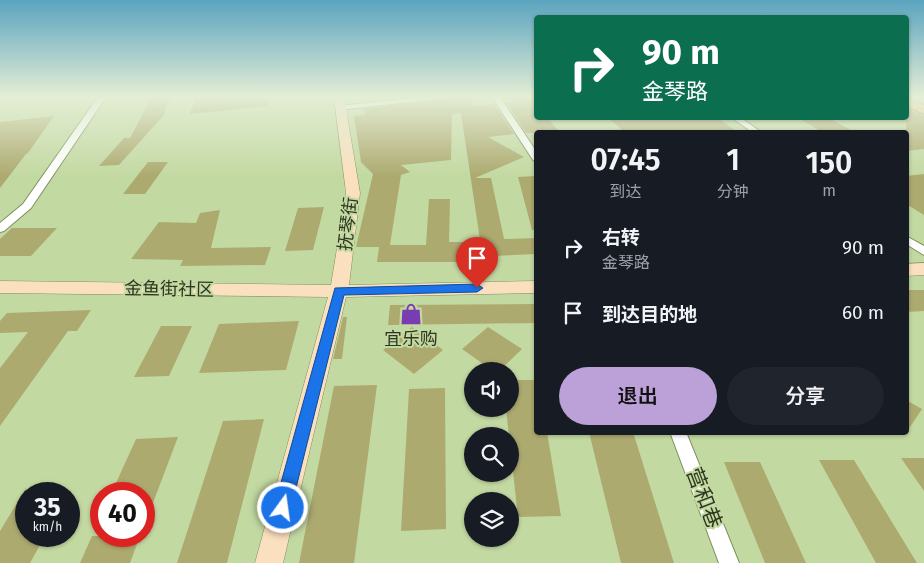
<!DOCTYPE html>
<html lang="zh">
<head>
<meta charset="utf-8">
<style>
  :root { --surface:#171b24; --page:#20242c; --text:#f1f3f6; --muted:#9ea1a6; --accent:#bba1d7 }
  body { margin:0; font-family:"Fira Sans","Noto Sans SC",sans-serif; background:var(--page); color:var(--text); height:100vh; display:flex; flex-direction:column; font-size:19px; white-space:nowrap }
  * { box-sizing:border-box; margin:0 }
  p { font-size:16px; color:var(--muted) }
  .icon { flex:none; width:28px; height:28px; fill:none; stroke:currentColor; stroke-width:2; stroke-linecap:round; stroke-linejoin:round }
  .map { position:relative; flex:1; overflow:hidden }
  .drawer { position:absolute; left:534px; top:130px; width:375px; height:305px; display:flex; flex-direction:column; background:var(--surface); border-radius:5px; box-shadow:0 1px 4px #0004 }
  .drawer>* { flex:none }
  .hud { position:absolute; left:534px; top:15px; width:375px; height:105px; border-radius:5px; box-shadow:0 1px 4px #0004; background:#0b6e4f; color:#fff; overflow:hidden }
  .controls { position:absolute; left:464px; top:362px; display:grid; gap:10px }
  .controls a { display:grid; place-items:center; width:55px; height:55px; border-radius:50%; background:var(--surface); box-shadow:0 1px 4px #0004; font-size:25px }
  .speed { position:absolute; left:15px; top:482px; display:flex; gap:10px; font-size:25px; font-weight:700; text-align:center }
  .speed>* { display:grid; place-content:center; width:65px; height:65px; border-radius:50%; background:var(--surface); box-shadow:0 1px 4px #0004; line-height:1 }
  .speed small { font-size:12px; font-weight:400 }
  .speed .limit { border:8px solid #d22; background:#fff; color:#111 }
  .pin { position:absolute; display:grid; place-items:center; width:42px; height:42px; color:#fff; margin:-51px -21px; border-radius:50% 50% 50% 0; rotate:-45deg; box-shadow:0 0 5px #0007 }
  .pin .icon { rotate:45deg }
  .me { position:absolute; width:55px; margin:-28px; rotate:14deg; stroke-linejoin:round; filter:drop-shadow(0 0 4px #0008) }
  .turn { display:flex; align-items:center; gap:18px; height:105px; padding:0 25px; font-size:22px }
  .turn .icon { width:65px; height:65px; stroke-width:2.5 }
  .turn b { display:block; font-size:35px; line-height:42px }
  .eta { display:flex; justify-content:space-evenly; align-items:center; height:85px; text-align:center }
  .eta b { font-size:30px; font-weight:600; line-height:35px }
  .cta { display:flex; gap:10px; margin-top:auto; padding:10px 25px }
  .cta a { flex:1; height:58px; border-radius:30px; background:var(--accent); color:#111; font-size:20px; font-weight:600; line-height:58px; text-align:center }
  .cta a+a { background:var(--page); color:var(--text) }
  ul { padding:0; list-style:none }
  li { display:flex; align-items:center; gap:15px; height:65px; padding:0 25px }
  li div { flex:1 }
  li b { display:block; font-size:19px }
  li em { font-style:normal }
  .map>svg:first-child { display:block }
  .building { fill:#adaa70; fill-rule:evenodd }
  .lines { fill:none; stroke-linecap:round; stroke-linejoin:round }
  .street-casing { stroke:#7d905c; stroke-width:2 }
  .secondary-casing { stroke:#7d905c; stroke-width:1 }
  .primary-casing { stroke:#ad7628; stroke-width:2 }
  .street { fill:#fff; fill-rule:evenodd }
  .secondary { fill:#fbe0c0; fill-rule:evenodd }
  .primary { fill:#f7c280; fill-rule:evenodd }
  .route { fill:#1a73e8; stroke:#114b97 }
  .labels { text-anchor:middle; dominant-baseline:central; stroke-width:4; stroke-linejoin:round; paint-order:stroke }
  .street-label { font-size:18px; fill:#2e3620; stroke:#c3d9a2 }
  .poi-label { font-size:18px; fill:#2e3620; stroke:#c3d9a2 }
  .near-street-label { font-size:21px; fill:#2e3620; stroke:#c3d9a2 }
</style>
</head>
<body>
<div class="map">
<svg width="924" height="563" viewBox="0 0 924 563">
  <rect width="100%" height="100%" fill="#c3d9a2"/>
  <path class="building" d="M152,97H171L163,116L119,165L99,166L124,138H130Z
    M196,97H269V106L190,114Z
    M455,97H472V106L494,104L514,134L488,137L524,157L475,178H491L504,239L536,238V254L467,257V262H377L379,247H356L373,174L361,162L354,116L365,115L364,109ZM461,113L480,240L479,242H449L450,199H429L426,245H390L401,175L410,172L401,165L451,160L452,114Z
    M512,97H536V118H548L559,132L526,133L506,102H515Z
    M906,108L924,116V149L906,151Z
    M54,116L28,153L26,154L0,188V122Z
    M609,118H718L737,132H624Z
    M829,118L854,132H822L802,120Z
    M148,162H168L145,194H123Z
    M924,174V215L906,204V176Z
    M536,176V230H532L518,177Z
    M324,207L313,250L285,251L298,208Z
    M220,210L211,248L271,247L265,265L180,266L183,260L131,259L159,222L196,223L200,213Z
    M12,228H57L31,256H0V239Z
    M906,290H924V311L906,312Z
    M536,304V323L388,325L390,305Z
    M91,310L77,331H68L0,426V368L28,332L0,333V321L7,313Z
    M343,317H347L342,359H333Z
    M299,321L286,370L199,373L219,324Z
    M161,326H192L169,376L134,377Z
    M412,327L443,350L414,374L383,350Z
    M488,327L522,349L499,371H493L462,349Z
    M510,380H536V432H547L561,516L518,517L506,409H510Z
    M377,385L354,563H299L334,386Z
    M445,388L446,529L401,531L409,389Z
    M906,400L922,409L906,433Z
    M264,419L227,563H177L223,421Z
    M589,432H633L674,563H621Z
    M178,437L145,524H144V494H111L136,439Z
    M901,458H924V491Z
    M819,460H854L917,563H876Z
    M724,462H760L806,563H765Z
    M26,488V536H45L30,563H0V531Z
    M92,536H140L130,563H80Z"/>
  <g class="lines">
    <g class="street-casing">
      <path id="street" d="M98,97H106L31,208L4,231L0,232V223L23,204Z
        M422,97H453L340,110L336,108L340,106Z
        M492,97H500L536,151V161L533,160Z
        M732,118H741L761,132H752Z
        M906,236L924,246V255L906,244Z
        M670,432H686L739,563H719Z"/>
    </g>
    <g class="secondary-casing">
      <path id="secondary" d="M334,97H344L360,193L349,285L536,281V293L346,297L283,563H255L328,297L0,293V281L331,285L346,193Z
        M924,263V275L906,276V264Z"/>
    </g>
    <g class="primary-casing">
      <path id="primary" d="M906,97L924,105V114L906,106Z"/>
    </g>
    <use href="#street" class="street"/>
    <use href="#secondary" class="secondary"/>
    <use href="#primary" class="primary"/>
  </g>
  <linearGradient id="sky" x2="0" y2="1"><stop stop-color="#5ba4bf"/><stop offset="0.55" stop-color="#e4eed5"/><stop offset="1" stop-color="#e4eed5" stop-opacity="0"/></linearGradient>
  <rect width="924" height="176" fill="url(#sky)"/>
  <path class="route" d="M477,284L483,288L477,292L344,295L291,508L289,514L283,517L277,514L274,508L335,288Z"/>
  <defs>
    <g id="shop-bare" transform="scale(1.725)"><path d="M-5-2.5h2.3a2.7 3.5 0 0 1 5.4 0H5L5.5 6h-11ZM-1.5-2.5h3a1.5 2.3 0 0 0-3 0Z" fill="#7a3cb1" stroke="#c3d9a2" stroke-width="2.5" paint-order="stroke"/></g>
  </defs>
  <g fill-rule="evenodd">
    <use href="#shop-bare" x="411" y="314"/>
  </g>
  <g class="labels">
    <g class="street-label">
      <text transform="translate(348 224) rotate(-83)">抚琴街</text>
      <text transform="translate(169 289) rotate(1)">金鱼街社区</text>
    </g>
    <g class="poi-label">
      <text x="411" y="339">宜乐购</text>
    </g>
    <g class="near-street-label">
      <text transform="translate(704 498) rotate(69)">营和巷</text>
    </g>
  </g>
</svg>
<div class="controls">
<a><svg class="icon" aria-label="sound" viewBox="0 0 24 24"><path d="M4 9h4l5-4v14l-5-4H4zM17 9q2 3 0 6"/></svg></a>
<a><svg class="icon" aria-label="search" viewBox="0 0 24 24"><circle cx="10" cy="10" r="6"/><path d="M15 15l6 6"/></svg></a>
<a><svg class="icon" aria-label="layers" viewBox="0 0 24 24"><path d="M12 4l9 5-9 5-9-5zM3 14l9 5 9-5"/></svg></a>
</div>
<div class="speed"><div>35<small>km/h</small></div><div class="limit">40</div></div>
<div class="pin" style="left:477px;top:288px;background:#d93025"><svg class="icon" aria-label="arrive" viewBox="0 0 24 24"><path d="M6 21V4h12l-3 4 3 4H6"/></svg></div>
<svg class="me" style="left:283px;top:508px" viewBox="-20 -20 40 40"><circle r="17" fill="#1a73e8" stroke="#fff" stroke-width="3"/><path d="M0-11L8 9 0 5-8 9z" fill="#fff"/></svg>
<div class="hud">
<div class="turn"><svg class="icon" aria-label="right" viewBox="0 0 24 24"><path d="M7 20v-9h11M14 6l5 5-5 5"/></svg><div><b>90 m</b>金琴路</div></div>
</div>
<section class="drawer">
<div class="eta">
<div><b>07:45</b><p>到达</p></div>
<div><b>1</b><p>分钟</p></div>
<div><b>150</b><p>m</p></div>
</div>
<ul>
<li><svg class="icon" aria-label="right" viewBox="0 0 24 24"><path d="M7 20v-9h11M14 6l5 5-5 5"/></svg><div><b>右转</b><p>金琴路</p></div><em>90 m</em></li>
<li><svg class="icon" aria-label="arrive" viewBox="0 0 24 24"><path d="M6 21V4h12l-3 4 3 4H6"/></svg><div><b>到达目的地</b></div><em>60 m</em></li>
</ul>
<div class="cta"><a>退出</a><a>分享</a></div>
</section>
</div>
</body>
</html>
